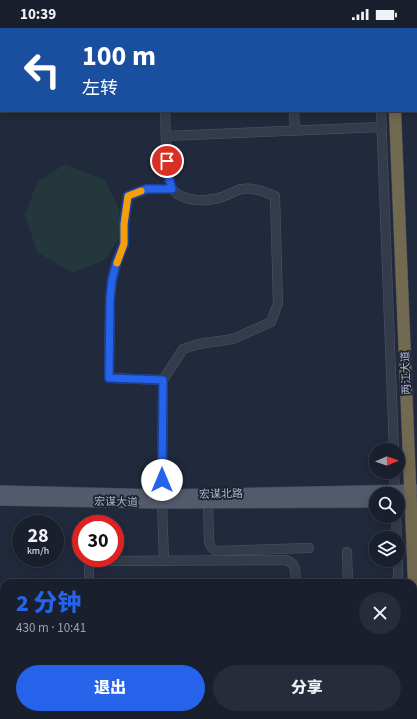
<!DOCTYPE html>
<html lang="zh">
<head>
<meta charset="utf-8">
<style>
  :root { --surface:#191f2d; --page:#262c39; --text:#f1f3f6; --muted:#9fa2aa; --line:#373d49; --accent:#2563eb }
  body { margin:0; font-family:"Source Sans 3","Noto Sans SC",sans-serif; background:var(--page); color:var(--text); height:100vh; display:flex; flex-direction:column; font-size:15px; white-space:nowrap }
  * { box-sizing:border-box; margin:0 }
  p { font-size:13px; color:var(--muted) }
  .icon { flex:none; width:22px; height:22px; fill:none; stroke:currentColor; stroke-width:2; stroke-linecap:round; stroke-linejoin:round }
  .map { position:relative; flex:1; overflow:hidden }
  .details { position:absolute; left:0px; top:551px; width:417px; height:140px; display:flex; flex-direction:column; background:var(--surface); border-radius:12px 12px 0 0; box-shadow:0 2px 10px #0003,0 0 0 1px var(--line) }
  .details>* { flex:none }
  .top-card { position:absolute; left:0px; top:0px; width:417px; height:84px; box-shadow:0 2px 10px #0003,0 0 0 1px var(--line); background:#1a4fa0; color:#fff; overflow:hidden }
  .needle { width:26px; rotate:88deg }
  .controls { position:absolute; left:369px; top:415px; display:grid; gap:8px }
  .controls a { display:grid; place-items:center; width:36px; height:36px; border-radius:50%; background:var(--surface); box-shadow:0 2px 10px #0003,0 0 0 1px var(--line); font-size:20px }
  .speed { position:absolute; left:12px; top:487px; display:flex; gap:8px; font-size:20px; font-weight:700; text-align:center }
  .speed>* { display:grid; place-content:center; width:52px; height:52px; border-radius:50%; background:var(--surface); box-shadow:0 2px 10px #0003,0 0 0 1px var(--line); line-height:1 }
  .speed small { font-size:10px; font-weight:400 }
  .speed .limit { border:6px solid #d22; background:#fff; color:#111 }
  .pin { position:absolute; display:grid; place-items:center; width:34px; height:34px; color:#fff; margin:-17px; border:2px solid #fff; border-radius:50%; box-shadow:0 1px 4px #0007 }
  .me { position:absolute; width:44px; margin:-22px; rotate:0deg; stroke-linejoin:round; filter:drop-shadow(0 0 3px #0008) }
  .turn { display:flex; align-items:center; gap:14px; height:84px; padding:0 16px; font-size:18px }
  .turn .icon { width:52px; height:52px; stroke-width:2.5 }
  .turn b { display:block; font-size:28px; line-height:34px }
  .round { display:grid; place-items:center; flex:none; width:42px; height:42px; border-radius:21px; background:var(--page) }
  .summary { display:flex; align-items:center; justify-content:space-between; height:68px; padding:0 16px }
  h1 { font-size:24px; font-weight:800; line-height:30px; color:var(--accent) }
  .primary-button { display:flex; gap:8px; margin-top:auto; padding:8px 16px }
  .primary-button a { flex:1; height:46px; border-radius:24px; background:var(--accent); color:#fff; font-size:16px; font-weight:800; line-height:46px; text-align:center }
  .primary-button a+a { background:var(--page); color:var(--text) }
  .status { display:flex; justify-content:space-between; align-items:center; height:28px; padding:0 20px; background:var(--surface); direction:ltr }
  .status svg { height:11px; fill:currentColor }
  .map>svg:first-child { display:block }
  .green { fill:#23373d }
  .water { fill:#334264 }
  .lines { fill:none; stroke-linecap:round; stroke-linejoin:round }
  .minor-casing { stroke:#4f5667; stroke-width:10 }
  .major-casing { stroke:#3e4555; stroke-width:12 }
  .highway-casing { stroke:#3f4657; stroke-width:13 }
  .minor { stroke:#343c4c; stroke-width:9 }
  .major { stroke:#525a6c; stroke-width:11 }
  .highway { stroke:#726951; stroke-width:12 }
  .route-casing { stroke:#184099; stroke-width:10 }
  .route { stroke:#2563eb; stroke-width:7 }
  .slow { stroke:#f59e0b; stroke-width:7 }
  .labels { text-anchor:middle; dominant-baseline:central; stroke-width:3.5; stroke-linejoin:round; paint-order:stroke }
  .street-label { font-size:11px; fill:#afb6c8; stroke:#1a2131 }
</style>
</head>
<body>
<div class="status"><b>10:39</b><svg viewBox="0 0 49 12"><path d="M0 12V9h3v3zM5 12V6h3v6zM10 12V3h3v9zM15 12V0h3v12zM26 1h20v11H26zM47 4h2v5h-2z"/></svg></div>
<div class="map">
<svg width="417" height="691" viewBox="0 0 417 691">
  <rect width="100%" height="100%" fill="#21293c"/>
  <path class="green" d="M65,136L105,152L119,180L120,208L106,231L72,245L37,224L25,187L37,154Z"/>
  <path class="water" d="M139,687H163L171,691H147Z"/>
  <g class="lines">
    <g class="minor-casing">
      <path id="minor" d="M24,0L25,1
        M293,0V1
        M378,0V1
        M180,1V0
        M294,83L295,103
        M381,83L394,422
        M166,108L382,99
        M163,352L109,350L110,271L112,252L116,236L124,216V195L128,168L147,161H172
        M394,444L395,466
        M208,475L209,513C210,519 213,522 218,523L309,520
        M396,488L397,510
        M347,524L348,555
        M398,532V555
        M164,533L162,475L163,352L183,321L199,316L233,311L271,294L278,275L275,168C265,164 253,159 242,161C235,162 229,167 222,169C208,174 183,174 173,162C165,154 166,97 165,83
        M89,555V538L94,533L286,532C297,535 295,545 296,555
        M0,589L4,591
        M0,639L4,641
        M89,687L97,691
        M184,687L191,691
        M298,687V691
        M350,687V691
        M403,687V691
        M275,691V687"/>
    </g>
    <g class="major-casing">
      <path id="major" d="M0,463L162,467L417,462
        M0,472L162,475L376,474
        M398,474H417"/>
    </g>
    <g class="highway-casing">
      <path id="highway" d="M391,0V1
        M415,0V1
        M416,18L417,45
        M395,83L417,630"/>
    </g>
    <use href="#minor" class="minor"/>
    <use href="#major" class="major"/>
    <use href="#highway" class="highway"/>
  </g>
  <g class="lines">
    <g class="route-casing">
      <path id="route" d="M162,452L163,352L109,350L110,272L112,252L116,236L124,216V196L128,168L146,161H172L168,146L167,133"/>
    </g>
    <use href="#route" class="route"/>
    <path class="slow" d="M117,235L124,216V196L128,168L141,163"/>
  </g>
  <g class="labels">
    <g class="street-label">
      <text transform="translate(406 345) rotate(-92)">两江大道</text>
      <text transform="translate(221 466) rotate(-1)">宏谋北路</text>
      <text transform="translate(116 474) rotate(1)">宏谋大道</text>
    </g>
  </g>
</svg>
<div class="controls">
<a><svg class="needle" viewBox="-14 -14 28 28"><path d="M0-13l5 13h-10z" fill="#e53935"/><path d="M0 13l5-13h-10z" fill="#9fa2aa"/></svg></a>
<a><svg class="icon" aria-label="search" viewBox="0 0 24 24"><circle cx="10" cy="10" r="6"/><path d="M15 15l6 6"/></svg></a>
<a><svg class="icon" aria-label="layers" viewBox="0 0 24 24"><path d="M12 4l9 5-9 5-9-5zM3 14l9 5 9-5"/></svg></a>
</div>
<div class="speed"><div>28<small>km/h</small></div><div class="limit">30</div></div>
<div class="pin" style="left:167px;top:133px;background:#d93025"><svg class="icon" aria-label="arrive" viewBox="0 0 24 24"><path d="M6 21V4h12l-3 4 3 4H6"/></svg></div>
<svg class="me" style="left:162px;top:452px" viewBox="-20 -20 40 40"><circle r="19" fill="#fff"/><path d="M0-13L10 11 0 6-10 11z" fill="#2563eb"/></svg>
<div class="top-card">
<div class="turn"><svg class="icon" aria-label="left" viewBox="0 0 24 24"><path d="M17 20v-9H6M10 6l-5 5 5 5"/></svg><div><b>100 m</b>左转</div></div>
</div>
<section class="details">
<div class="summary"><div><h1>2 分钟</h1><p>430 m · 10:41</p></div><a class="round"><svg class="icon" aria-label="close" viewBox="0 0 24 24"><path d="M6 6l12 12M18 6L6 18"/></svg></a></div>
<div class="primary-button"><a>退出</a><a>分享</a></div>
</section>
</div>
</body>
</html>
